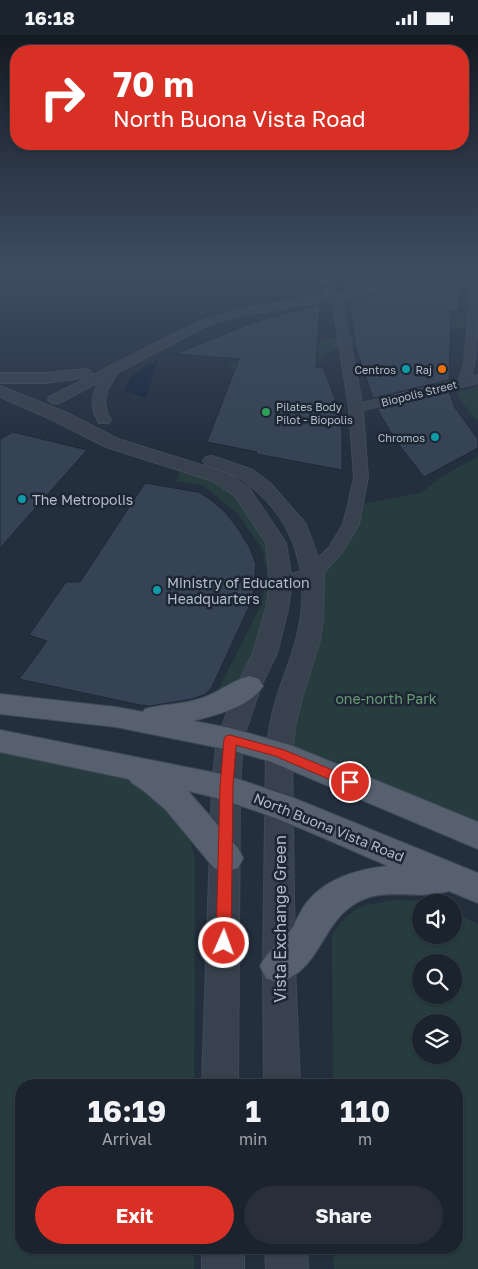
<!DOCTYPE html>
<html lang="en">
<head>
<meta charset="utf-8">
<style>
  :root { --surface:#1b232e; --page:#282f3a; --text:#f1f3f6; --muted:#a0a4aa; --line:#39404a; --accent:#d93025 }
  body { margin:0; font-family:"Golos Text",sans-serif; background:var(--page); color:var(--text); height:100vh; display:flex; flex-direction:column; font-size:19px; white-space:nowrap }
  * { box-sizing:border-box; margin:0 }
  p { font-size:16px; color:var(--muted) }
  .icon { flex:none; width:28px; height:28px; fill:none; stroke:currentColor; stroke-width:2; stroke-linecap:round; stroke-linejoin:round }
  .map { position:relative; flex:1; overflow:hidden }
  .drawer { position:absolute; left:15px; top:1044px; width:448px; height:175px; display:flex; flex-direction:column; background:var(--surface); border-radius:20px; box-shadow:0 1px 4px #0004,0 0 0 1px var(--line) }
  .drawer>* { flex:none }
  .hud { position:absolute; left:10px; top:10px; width:459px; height:105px; border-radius:20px; box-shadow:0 1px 4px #0004,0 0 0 1px var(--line); background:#d93025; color:#fff; overflow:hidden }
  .tools { position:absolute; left:412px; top:859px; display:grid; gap:10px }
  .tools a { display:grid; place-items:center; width:50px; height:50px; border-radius:50%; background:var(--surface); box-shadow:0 1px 4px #0004,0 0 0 1px var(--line); font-size:25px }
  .pin { position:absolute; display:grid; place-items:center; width:42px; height:42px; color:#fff; margin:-21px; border:2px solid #fff; border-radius:50%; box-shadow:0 1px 5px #0007 }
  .me { position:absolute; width:55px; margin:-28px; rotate:2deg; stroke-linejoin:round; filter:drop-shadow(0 0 4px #0008) }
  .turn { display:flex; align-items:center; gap:18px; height:105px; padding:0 20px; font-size:22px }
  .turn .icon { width:65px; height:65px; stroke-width:2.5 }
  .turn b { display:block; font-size:35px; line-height:42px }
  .eta { display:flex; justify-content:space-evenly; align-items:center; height:85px; text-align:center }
  .eta b { font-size:30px; font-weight:700; line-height:35px }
  .primary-button { display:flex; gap:10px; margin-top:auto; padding:10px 20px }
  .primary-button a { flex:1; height:58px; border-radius:30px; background:var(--accent); color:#fff; font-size:20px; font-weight:700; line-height:58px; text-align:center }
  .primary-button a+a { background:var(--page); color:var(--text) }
  .status { display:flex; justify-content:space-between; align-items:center; height:35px; padding:0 25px; background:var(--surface); direction:ltr }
  .status svg { height:14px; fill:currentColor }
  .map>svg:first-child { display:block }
  .green { fill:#263c3f; fill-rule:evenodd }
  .water { fill:#17263c }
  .building { fill:#364354; stroke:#1f2835 }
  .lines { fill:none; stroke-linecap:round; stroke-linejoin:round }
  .minor-casing { stroke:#414a57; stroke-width:2 }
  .tertiary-casing { stroke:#414a57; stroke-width:2 }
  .primary-casing { stroke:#414a57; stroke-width:2 }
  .minor { fill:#38414e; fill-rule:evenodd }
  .tertiary { fill:#38414e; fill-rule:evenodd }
  .primary { fill:#56606e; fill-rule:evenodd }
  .route { fill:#d93025; stroke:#8d1f18 }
  .culture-dot { fill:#0f9aa8; stroke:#1d2633; stroke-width:2 }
  .food-dot { fill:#e8710a; stroke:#1d2633; stroke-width:2 }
  .leisure-dot { fill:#2e9e5b; stroke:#1d2633; stroke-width:2 }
  .labels { text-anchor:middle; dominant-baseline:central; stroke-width:5; stroke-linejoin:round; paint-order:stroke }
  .far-poi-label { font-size:11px; fill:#b4bcc9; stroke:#1d2633; text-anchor:end }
  .far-street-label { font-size:11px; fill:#b4bcc9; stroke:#1d2633 }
  .poi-label { font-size:14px; fill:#b4bcc9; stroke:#1d2633; text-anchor:start }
  .park-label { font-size:14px; fill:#6b9a76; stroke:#1d2633 }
  .street-label { font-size:14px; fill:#b4bcc9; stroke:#1d2633 }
  .near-street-label { font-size:16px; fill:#b4bcc9; stroke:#1d2633 }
</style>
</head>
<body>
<div class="status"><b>16:18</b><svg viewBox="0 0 49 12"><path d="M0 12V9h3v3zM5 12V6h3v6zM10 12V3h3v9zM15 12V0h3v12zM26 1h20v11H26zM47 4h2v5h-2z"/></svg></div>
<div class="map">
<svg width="478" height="1234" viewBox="0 0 478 1234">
  <rect width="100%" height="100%" fill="#242f3e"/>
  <path class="green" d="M478,276V289L385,307L335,314L320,324L238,338L228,329L327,304Z
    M478,352V384L476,385L460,365L457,357Z
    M478,421V800L279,718L313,539L356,470L421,458L441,442Z
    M184,424L216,435L276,508V544L249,651L209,673L262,568L267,537L262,513L237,478L202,450L176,446Z
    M0,713L140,747L184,793L190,805L195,825L194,1050H21V1212L194,1213V1234H0Z
    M395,865L431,866L435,867L421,868V900H454V877L478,889V1234H334L333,1213L456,1212V1050H333L332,900C352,870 361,871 395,865ZM421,928H454V960H421ZM421,988H454V1020H421Z"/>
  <path class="water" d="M158,324L146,363L123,355L134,339Z"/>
  <path class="building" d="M344,239H431L346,254Z
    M461,245L459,275L451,276L449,345L373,363L356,313L348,264Z
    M320,269L316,333L323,332L337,369L342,396V435L256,419L257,417L207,407L239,324L176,319L254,287Z
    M449,357L455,373L478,404V413L424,442L396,406L377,374Z
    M13,397L87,415L0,513V404Z
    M145,448L198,457L211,465L224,476L237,492L250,513L256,529L253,563L212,652L206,659L192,664L150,671L140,670L19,644L47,606L29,600L66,547H80Z"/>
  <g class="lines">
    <g class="minor-casing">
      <path id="minor" d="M317,239H327L330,247L329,249H321Z
        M444,239H469L464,242L342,263L362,368L459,345L464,329L472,239H478C478,273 478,309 472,342L478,340V348L363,375L368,442L359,489L343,516L319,543L281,552L275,551L272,547L275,543L307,535L330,511L343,489L348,470L354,442L349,373L332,265L233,282L204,292L117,338L108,354L105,366L107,378L111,385L109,388H99C90,373 91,362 99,347L59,368L54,369L48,365L49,362L196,288L231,276L327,259L324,256L329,253L337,258Z"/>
    </g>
    <g class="tertiary-casing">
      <path id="tertiary" d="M84,334L90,336L92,339L90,342L46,348H0V338H46Z
        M0,351L67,378L118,404L227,438L249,453L286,508L292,547L288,574L277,618L261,651L243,704L240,752L238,1050H202L212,752L217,704L237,651L253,618L266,574L270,547L266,508L235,461L213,446L106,412L55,386L0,362Z
        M212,421L253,435L271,449L306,489L324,539L323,584L320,605L302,663L295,692L292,718L295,931L300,1050H264L263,931L266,718C268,699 271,680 277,662C283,643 291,624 296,605C313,542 296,481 241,444C231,437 217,434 206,430L203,426L206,422Z
        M202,1212H244V1234H202Z
        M265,1212H307L308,1234H266Z"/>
    </g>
    <g class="primary-casing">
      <path id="primary" d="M249,641L259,644L263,651C250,672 216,680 193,686L230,693L290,710L478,787V814L269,726L230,715L116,692L0,679V659L116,672L143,677L145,674C162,669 181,670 199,664C217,659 231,646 249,641Z
        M0,695L226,740L291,762L478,838V868L449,856C420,866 386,851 358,867C320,888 323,932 279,948L266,943L260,931C267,916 279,909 290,896C297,887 300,875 308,866C327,843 359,834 388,831C322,803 257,771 188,756L238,813L243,823L238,833L226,837L214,833L166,775L144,756L132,748L129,744L0,717Z"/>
    </g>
    <use href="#minor" class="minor"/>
    <use href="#tertiary" class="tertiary"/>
    <use href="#primary" class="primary"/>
  </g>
  <linearGradient id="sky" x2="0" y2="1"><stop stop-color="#141a22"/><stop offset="0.58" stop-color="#3f4d63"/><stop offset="1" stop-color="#3f4d63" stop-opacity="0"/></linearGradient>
  <rect width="478" height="412" fill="url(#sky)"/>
  <path class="route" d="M230,700L284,715L354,744L356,747L354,751H345L275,721L236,710L233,752L231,908L229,912L224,914L218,912L216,908L220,752L224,704L226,701Z"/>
  <g class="culture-dot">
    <circle cx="406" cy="334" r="5"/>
    <circle cx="435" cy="402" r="5"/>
    <circle cx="22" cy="464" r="5"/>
    <circle cx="157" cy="555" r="5"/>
  </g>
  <circle class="food-dot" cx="442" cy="334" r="5"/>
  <circle class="leisure-dot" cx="266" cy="377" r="5"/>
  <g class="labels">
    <g class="far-poi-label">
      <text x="396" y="334">Centros</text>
      <text x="432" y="334">Raj</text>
      <text x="276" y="371" text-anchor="start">Pilates Body<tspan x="276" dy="13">Pilot - Biopolis</tspan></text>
      <text x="425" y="402">Chromos</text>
    </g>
    <g class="far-street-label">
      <text transform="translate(419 358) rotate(-14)">Biopolis Street</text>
    </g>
    <g class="poi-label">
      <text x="32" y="464">The Metropolis</text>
      <text x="167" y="547">Ministry of Education<tspan x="167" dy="16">Headquarters</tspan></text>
    </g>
    <g class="park-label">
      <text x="386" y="663">one-north Park</text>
    </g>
    <g class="street-label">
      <text transform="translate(329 792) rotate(22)">North Buona Vista Road</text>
    </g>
    <g class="near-street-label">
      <text transform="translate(280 884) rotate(-90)">Vista Exchange Green</text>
    </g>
  </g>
</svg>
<div class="tools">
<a><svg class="icon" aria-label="sound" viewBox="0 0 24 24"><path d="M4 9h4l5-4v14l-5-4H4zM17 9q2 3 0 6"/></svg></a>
<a><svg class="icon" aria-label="search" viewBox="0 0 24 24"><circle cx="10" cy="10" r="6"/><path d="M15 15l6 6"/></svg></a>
<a><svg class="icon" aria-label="layers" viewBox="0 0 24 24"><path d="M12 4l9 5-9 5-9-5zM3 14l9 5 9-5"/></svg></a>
</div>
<div class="pin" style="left:350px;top:747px;background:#d93025"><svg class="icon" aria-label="arrive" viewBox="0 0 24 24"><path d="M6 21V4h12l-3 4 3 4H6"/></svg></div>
<svg class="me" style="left:224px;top:908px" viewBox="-20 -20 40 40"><circle r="17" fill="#d93025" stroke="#fff" stroke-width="3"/><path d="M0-11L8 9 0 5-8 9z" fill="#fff"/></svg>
<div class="hud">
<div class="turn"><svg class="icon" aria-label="right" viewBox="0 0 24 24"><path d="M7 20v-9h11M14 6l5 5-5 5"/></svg><div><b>70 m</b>North Buona Vista Road</div></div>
</div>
<section class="drawer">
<div class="eta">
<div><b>16:19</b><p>Arrival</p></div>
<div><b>1</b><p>min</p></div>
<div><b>110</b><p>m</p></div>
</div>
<div class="primary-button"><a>Exit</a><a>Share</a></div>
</section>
</div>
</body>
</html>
